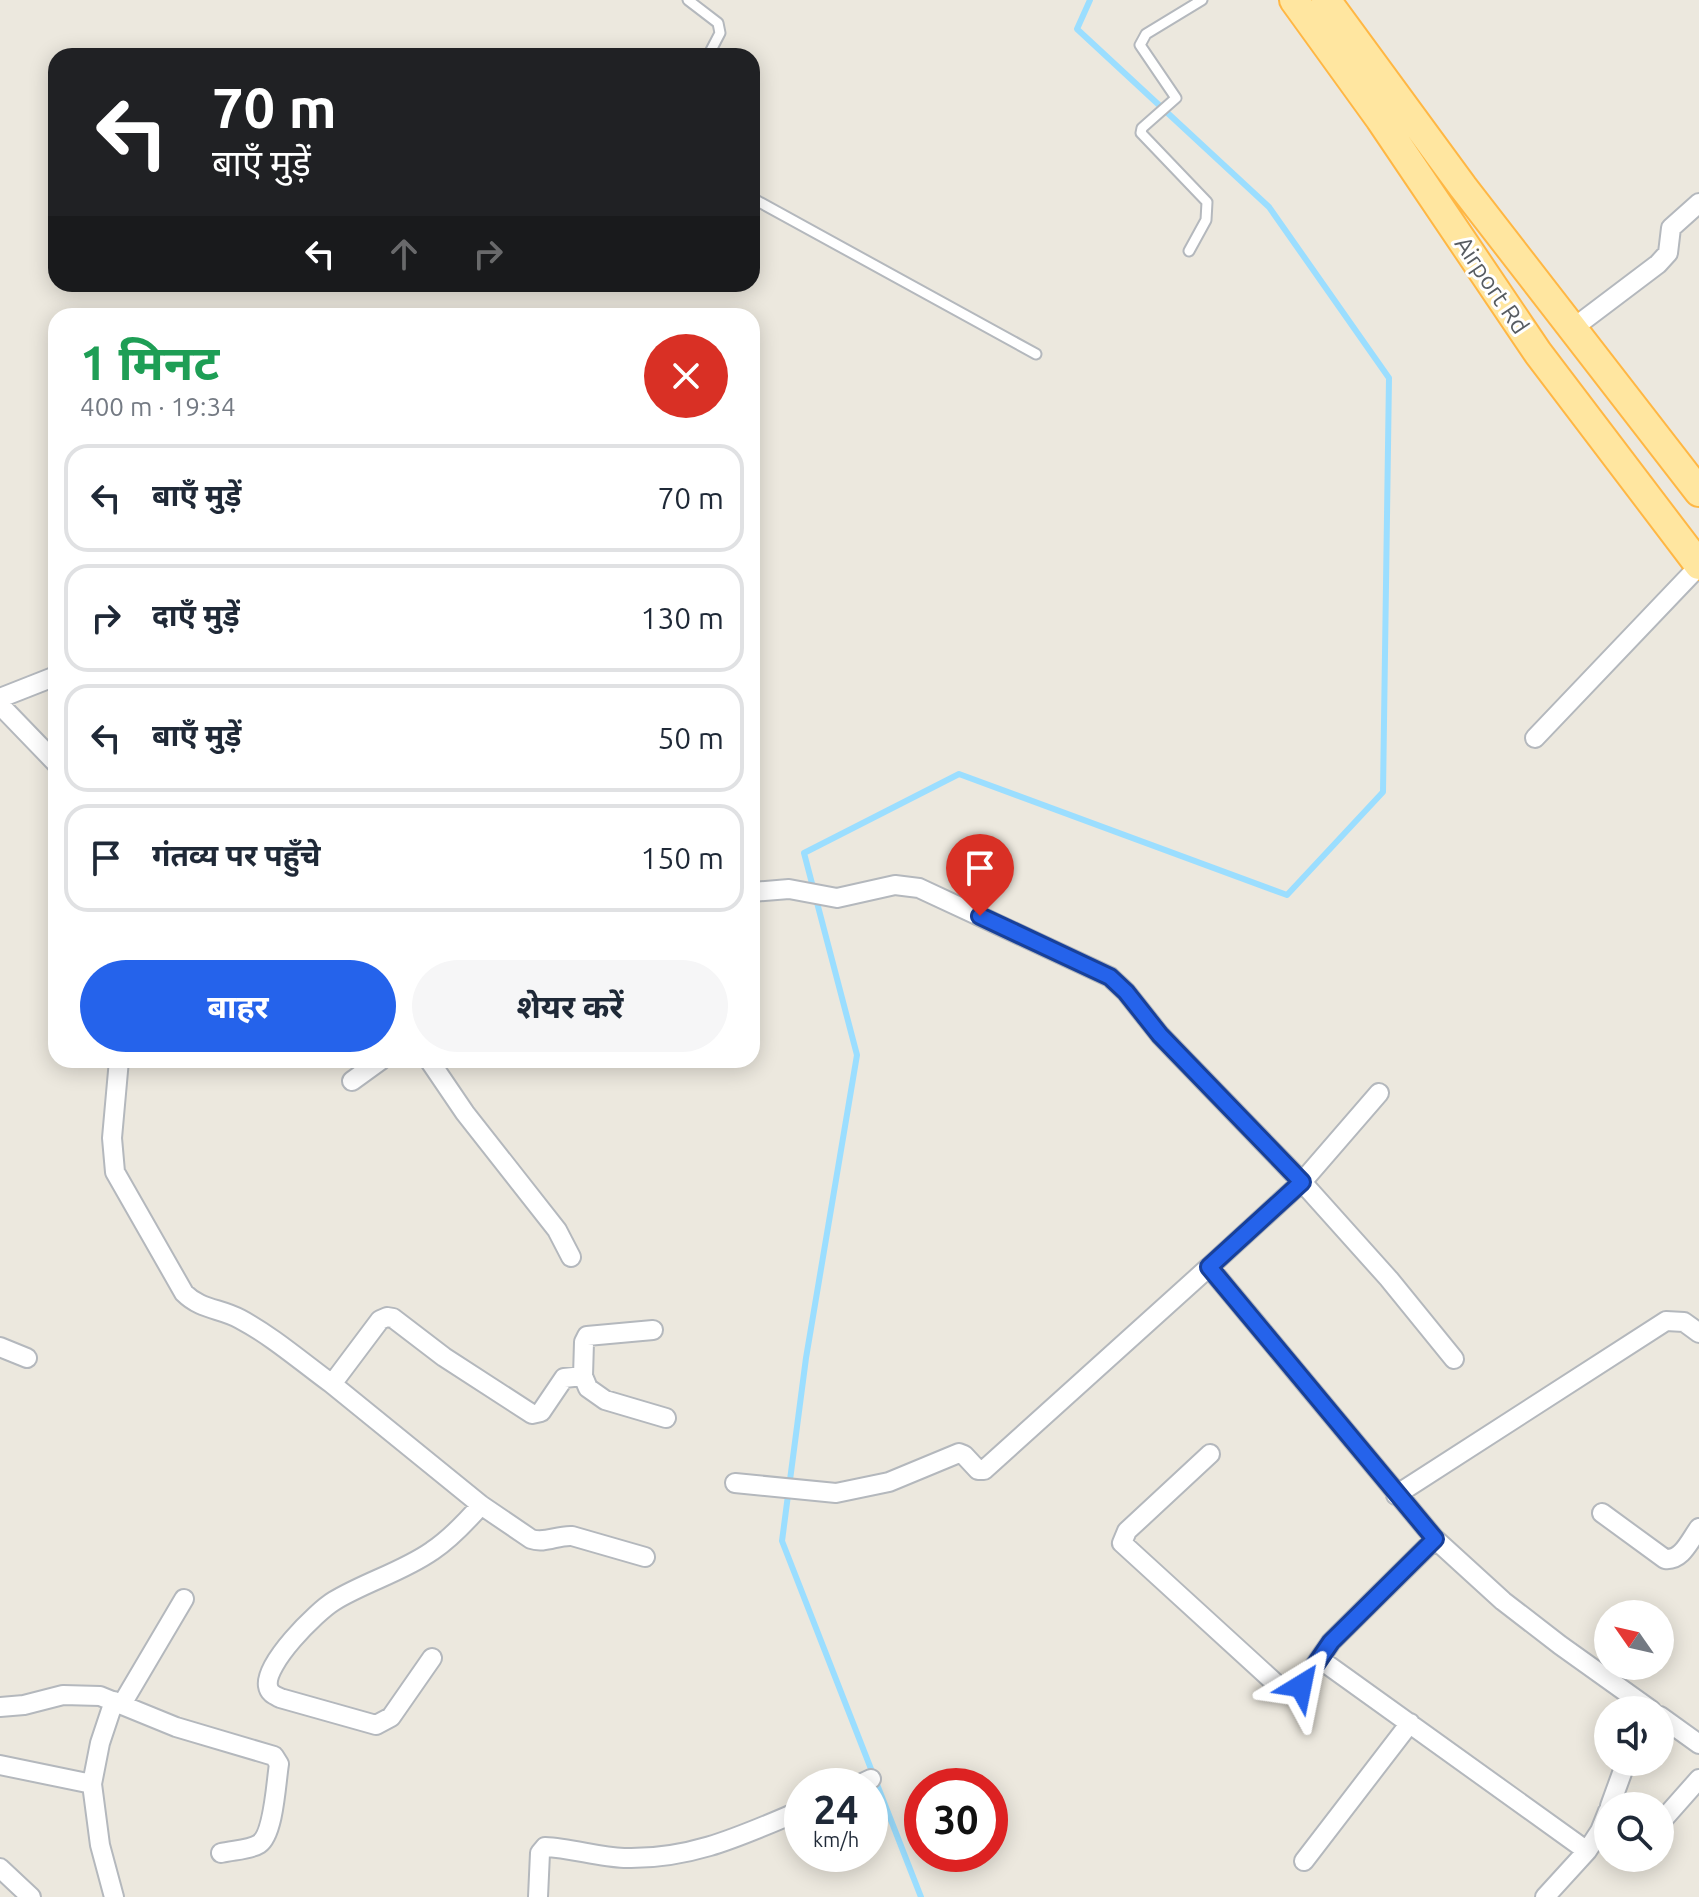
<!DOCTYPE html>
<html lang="hi">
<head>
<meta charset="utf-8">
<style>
  :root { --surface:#fff; --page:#f6f6f7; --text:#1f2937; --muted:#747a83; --line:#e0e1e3; --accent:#2563eb }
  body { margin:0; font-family:Ubuntu,"Noto Sans Devanagari",sans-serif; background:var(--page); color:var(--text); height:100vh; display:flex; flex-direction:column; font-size:30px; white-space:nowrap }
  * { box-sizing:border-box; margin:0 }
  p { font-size:26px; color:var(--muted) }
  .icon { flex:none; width:44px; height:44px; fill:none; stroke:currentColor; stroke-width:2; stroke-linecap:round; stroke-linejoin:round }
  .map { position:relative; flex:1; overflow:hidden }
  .side { position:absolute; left:48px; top:308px; width:712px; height:760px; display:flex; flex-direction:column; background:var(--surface); border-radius:24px; box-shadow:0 4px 20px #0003 }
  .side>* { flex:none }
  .hud { position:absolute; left:48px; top:48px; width:712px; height:244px; border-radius:24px; box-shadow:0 4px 20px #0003; background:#202124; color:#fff; overflow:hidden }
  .needle { width:52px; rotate:304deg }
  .tools { position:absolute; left:1594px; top:1600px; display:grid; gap:16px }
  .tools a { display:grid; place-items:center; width:80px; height:80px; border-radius:50%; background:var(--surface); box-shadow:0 4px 20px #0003; font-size:40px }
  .speed { position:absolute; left:784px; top:1768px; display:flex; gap:16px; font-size:40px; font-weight:700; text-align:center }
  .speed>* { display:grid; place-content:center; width:104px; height:104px; border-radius:50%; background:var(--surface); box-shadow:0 4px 20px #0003; line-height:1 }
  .speed small { font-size:20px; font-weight:400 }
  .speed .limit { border:12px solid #d22; background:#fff; color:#111 }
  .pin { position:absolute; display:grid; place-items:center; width:68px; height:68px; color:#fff; margin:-82px -34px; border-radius:50% 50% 50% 0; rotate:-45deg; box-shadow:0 0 8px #0007 }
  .pin .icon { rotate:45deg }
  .me { position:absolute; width:88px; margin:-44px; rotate:35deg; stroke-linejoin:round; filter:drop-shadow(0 0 6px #0008) }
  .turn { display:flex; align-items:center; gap:28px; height:168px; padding:0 32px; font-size:36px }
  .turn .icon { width:104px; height:104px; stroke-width:2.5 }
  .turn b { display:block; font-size:56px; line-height:68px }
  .lanes { display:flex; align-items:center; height:76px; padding:0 32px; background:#0003; justify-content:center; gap:40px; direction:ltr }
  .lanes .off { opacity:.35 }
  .round { display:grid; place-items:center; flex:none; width:84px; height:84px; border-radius:42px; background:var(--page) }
  .headline { display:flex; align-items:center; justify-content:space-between; height:136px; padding:0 32px }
  h1 { font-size:48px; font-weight:700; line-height:60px; color:#1e9e55 }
  .primary-button { display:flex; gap:16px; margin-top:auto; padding:16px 32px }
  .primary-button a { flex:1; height:92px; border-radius:48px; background:var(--accent); color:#fff; font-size:32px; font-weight:700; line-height:92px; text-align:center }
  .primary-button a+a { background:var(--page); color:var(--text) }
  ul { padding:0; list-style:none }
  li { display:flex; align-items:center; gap:24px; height:108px; margin:0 16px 12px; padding:0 16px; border:4px solid var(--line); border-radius:24px }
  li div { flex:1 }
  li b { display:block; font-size:30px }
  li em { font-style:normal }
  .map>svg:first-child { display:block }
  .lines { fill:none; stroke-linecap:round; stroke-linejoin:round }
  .stream { stroke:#9bdeff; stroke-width:6 }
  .lane-casing { stroke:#b4b8bd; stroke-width:13 }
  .street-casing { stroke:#b4b8bd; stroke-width:22 }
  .primary-casing { stroke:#ffb744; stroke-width:32 }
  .lane { stroke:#fff; stroke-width:9 }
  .street { stroke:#fff; stroke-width:18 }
  .primary { stroke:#ffe6a0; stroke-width:28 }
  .route-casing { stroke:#184099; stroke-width:20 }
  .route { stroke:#2563eb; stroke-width:14 }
  .labels { text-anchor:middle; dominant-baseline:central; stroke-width:6; stroke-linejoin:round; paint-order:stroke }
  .street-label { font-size:24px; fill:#575c61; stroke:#fff }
</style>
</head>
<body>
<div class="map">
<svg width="1699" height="1897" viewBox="0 0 1699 1897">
  <rect width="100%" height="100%" fill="#ece8de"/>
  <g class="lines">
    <path class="stream" d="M921,1897L782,1541L806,1358L857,1055L804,853L959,774L1287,895L1383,792L1389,378L1269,207L1077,29L1090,0"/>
    <g class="lane-casing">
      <path id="lane" d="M688,0L718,23L720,33L708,56
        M752,198L1036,354
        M1189,251L1206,220L1207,202L1141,133L1142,128L1176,98L1140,45L1146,34L1202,0"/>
    </g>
    <g class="street-casing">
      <path id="street" d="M1572,329L1658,264L1668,253L1671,228L1699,203
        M0,698L56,676
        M0,705L56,763
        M1535,738L1699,566
        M752,892L789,889L837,898L895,885L919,888L1110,977L1126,992L1160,1035L1302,1182L1389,1279L1454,1359
        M119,1060L112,1138L115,1172L184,1293C201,1310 220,1308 240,1319C272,1336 302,1362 332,1384
        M429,1060L465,1113L557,1230L571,1257
        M352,1081L381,1060
        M1209,1267L1302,1182L1379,1093
        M653,1330L587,1336L584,1342L583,1376L588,1388L605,1400L666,1418
        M0,1347L27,1358
        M583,1376L564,1378L541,1412L532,1414L444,1357L393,1318L387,1317L380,1320L332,1384L481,1505L531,1539C545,1544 557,1535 572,1536L645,1557
        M1210,1454L1127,1531L1122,1543L1284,1691H1293L1301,1686L1331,1642L1435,1539
        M735,1483L836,1493L889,1482L959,1453L964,1455L978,1470H984L1209,1267L1435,1539L1503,1601L1560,1645L1651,1710
        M1396,1495L1666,1321L1684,1322L1699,1333
        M1602,1513L1665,1559C1682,1561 1690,1540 1699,1528
        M432,1658L391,1717L376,1725L280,1698C274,1695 269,1693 268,1686C264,1664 316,1612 334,1601C365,1582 402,1572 432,1551C450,1539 467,1521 481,1505
        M1321,1660L1587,1851L1600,1831L1608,1811
        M122,1704L184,1599
        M0,1707L24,1705L63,1695L100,1696L176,1727L274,1756L279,1764C276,1782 274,1834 259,1844C250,1850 232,1850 221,1853
        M1660,1716L1699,1744
        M0,1765L92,1784L100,1743L114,1701
        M92,1784L100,1845L114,1897
        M856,1786L871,1779
        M1610,1806L1626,1762
        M1660,1823L1699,1779
        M1304,1861L1410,1723
        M0,1868L31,1897
        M538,1897L540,1853L545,1847C571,1848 598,1857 624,1858C691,1860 743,1835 802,1810
        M1545,1897L1587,1851"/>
    </g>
    <g class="primary-casing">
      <path id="primary" d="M1294,0L1380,119L1538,353L1699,565
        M1326,0L1463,187L1699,492"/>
    </g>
    <use href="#lane" class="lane"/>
    <use href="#street" class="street"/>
    <use href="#primary" class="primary"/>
  </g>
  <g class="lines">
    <g class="route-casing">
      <path id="route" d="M980,916L1110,977L1126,992L1160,1035L1302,1182L1209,1267L1435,1539L1331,1642L1301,1686"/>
    </g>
    <use href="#route" class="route"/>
  </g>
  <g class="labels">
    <g class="street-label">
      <text transform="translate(1492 285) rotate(56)">Airport Rd</text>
    </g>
  </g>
</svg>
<div class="tools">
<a><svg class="needle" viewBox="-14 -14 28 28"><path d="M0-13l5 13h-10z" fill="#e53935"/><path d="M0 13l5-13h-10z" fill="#747a83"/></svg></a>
<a><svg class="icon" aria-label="sound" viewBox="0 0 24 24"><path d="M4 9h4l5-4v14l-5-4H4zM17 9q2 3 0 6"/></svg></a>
<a><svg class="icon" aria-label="search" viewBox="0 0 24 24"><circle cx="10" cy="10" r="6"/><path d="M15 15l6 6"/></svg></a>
</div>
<div class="speed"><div>24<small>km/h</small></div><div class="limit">30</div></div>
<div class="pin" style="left:980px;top:916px;background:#d93025"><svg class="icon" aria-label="arrive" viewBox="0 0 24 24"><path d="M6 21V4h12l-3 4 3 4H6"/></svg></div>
<svg class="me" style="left:1301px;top:1686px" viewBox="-20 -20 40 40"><path d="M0-17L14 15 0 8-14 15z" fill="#2563eb" stroke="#fff" stroke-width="4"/></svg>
<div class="hud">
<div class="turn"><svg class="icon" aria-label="left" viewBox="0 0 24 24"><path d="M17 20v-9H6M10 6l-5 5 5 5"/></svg><div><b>70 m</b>बाएँ मुड़ें</div></div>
<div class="lanes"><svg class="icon" aria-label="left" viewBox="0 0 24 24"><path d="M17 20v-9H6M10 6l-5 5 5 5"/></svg><svg class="icon off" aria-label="ahead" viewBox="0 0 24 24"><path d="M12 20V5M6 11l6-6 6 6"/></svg><svg class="icon off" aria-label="right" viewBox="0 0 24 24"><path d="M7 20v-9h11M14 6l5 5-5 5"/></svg></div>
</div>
<section class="side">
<div class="headline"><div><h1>1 मिनट</h1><p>400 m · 19:34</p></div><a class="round" style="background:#d93025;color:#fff"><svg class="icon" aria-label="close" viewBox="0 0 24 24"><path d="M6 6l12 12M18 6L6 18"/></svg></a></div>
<ul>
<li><svg class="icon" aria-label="left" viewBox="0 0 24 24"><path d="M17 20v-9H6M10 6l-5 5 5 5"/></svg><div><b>बाएँ मुड़ें</b></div><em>70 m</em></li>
<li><svg class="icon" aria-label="right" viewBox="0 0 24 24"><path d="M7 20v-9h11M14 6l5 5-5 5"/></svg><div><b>दाएँ मुड़ें</b></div><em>130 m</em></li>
<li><svg class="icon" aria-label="left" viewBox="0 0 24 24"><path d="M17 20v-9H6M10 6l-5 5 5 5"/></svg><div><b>बाएँ मुड़ें</b></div><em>50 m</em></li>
<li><svg class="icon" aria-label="arrive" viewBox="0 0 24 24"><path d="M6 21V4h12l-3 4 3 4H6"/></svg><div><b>गंतव्य पर पहुँचे</b></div><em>150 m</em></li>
</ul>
<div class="primary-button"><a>बाहर</a><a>शेयर करें</a></div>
</section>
</div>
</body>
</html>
